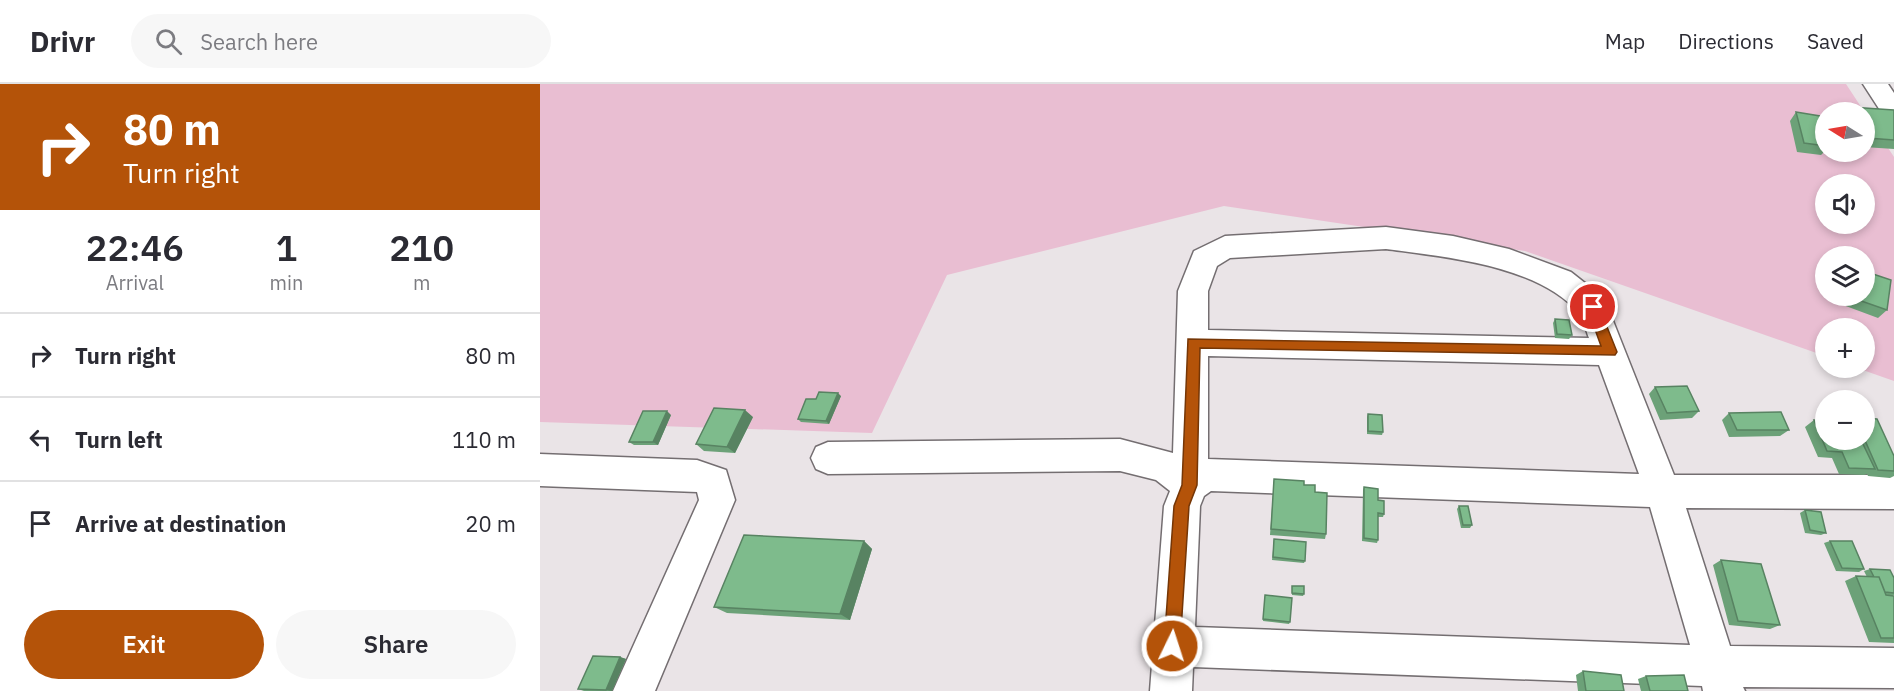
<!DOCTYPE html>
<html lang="en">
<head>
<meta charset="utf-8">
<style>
  :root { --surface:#fff; --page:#f7f7f7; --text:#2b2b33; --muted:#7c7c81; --line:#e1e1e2; --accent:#b45309 }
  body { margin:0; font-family:"IBM Plex Sans",sans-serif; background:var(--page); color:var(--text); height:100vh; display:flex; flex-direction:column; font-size:22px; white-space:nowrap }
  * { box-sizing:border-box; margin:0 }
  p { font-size:20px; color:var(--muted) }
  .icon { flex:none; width:33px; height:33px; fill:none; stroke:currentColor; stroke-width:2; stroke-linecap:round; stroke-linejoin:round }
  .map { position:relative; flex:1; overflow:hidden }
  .details { display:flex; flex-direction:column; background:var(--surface); width:540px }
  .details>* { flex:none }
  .guide { background:#b45309; color:#fff; overflow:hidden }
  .needle { width:39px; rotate:281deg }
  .controls { position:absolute; left:1275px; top:18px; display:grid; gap:12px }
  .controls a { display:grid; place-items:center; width:60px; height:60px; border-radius:50%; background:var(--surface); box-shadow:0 3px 9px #0003; font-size:30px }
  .pin { position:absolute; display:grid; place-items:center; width:51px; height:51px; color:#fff; margin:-26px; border:3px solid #fff; border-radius:50%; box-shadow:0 2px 6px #0007 }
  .me { position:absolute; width:66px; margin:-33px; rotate:4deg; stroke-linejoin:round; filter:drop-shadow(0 0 4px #0008) }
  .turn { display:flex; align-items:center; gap:21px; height:126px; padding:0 24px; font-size:27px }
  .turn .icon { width:78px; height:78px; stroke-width:2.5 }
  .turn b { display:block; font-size:42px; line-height:51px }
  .eta { display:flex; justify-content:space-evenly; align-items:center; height:102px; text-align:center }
  .eta b { font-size:36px; font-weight:600; line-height:42px }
  .button { display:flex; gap:12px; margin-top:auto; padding:12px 24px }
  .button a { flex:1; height:69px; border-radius:36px; background:var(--accent); color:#fff; font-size:24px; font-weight:600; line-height:69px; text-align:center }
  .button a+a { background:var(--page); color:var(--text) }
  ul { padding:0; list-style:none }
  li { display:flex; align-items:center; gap:18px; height:84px; padding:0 24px; border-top:2px solid var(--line) }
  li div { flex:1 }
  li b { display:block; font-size:22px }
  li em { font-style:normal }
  header { display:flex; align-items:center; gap:36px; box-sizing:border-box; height:84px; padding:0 30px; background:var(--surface); border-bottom:2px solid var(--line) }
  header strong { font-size:28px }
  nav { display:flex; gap:33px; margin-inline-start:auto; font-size:21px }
  .search { width:420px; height:54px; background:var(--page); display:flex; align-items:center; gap:15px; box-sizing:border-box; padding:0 21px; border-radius:33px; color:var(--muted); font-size:22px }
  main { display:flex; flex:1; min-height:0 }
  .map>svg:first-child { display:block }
  .green { fill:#e9bed2; fill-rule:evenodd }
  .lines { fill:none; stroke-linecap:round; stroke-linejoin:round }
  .minor-casing { stroke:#746e71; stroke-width:3 }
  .minor { fill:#fff; fill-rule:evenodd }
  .wall { fill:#6ca178 }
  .shaded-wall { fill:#588362 }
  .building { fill:#7ebb8c; stroke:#588362; stroke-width:1.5 }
  .route { fill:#b45309; stroke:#753606; stroke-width:1.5 }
</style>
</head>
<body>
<header>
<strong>Drivr</strong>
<div class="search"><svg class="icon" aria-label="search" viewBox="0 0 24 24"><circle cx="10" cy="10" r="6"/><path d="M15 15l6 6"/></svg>Search here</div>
<nav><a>Map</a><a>Directions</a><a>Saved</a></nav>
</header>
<main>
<section class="details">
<div class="guide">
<div class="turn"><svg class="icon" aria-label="right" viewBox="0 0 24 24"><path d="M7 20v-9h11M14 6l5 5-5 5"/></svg><div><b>80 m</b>Turn right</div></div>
</div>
<div class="eta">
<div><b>22:46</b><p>Arrival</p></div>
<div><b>1</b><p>min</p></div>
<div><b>210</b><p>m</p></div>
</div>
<ul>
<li><svg class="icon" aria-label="right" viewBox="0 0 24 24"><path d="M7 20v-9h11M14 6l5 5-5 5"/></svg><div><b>Turn right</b></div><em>80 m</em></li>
<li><svg class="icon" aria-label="left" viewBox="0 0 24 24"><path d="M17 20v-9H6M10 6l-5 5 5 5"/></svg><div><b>Turn left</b></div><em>110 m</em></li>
<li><svg class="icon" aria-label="arrive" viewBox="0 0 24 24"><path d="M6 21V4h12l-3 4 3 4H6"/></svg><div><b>Arrive at destination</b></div><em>20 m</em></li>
</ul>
<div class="button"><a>Exit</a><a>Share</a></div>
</section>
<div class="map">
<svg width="1354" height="607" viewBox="0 0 1354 607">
  <rect width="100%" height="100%" fill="#eae4e7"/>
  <path class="green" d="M0,0H1306L1354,73V297L1317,284H1324V244H1286L1285,272L985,167L684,122L407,191L332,349L0,338ZM1286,28H1324V68H1286ZM1286,100H1324V140H1286ZM1286,172H1324V212H1286Z"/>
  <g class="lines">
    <g class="minor-casing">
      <path id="minor" d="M1323,0H1348L1354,9V36L1345,34Z
        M846,143L913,152L969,165L1031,188L1064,214L1134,391H1354V425L1146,424L1190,562L1354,564V604L1203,603L1205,607H1163L1162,602L653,583L652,607H610L624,422L630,407L616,396L580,387L288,390L276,385L271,374L276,363L288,358L580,355L633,369L638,207L654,167L685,152ZM846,165C905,173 998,181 1039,229C1044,235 1046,247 1049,254L668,246V207L677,182L690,174ZM668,272L1059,281L1099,390L668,375ZM671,407L1110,423L1150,561L655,543L660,422L664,412Z
        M0,370L157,376L186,386L195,416L115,607H73L159,416L157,408L0,402Z"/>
    </g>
    <use href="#minor" class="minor"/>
  </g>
  <path class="wall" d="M1310,23L1354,26V65L1324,63V28H1306Z
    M1256,28L1286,53V66L1281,71L1257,68L1250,37Z
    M1297,212H1324L1347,226L1338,234L1295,218Z
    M1015,235L1032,251L1029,255L1015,254L1013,239Z
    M1115,303L1159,327L1152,334L1120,336L1109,310Z
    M301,312L289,340L261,338L258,335L276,315Z
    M1189,329L1249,346L1240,352L1189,353L1182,336Z
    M828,330L843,348L842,351L827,350V333Z
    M131,331L118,361H94L89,358Z
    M213,333L195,369L164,367L156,360Z
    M1324,334L1354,372V392L1350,394L1328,392L1327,390L1324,391L1299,390L1292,374L1278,373L1265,343L1274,336L1286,356H1324Z
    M734,395L764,401L775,408L786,450L785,455L730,451Z
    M824,403L838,416L844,430L843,433H838V456L837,459L822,457L823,406Z
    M919,422L932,441L930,444H921L917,425Z
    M1265,426L1286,449L1281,451L1265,449L1260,429Z
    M734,455L765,477L764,479L732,476Z
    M324,457L332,465L310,536L187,529L174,523Z
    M1290,457L1324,485L1319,488L1296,487L1284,459Z
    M1181,476L1240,541L1230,545L1189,541L1173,481Z
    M1330,485L1354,494V511H1348L1354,512V559L1329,558L1305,497L1316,492L1327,493L1324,487Z
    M752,502L764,510L763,512L752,511Z
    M725,511L750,538L749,540L723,537Z
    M80,573L86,575L72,607H44L38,605Z
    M1043,587L1084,607H1038L1036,591Z
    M1106,592L1148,607H1101L1098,595Z"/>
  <path class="shaded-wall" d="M298,309L301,312L289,340L286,337Z
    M205,326L213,333L195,369L187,363Z
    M127,327L131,331L118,361L113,358Z
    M324,457L332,465L310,536L300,530Z
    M80,573L86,575L72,607L66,606Z"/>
  <path class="building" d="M1310,23L1354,26V56L1327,54L1324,49V28H1313Z
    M1256,28L1280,32L1286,53V62L1264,59Z
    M1324,187L1351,196L1347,226L1307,212H1324Z
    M1015,235L1029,236L1032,251L1017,250Z
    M1147,302L1159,327L1127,329L1115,303Z
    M279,308L298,309L286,337L258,335L266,315H276Z
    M174,324L205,326L187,363L156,360Z
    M103,327H127L113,358H89Z
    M1241,328L1249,346H1197L1189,329Z
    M828,330L842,331L843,348L828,347Z
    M1324,334L1337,335L1354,372V387L1338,386L1324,354Z
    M1274,336L1286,337V356H1321L1335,385L1309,384L1302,368L1287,367Z
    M734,395L764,397V401H775V408L787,409L786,450L731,445Z
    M824,403L838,405V416L844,417V430L838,429V456L824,454Z
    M919,422H928L932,441H923Z
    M1265,426L1281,428L1286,449L1270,446Z
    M204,451L324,457L300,530L174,523Z
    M734,455L766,458L765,477L733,473Z
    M1290,457H1312L1324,485L1302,484Z
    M1181,476L1221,480L1240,541L1198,537Z
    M1330,485L1350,486L1354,494V509L1345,508L1339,493H1334Z
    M1316,492L1339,493L1346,511L1354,512V554H1341Z
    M752,502H764V510L752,509Z
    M725,511L752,514L750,538L723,535Z
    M53,572L80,573L66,606L38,605Z
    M1043,587L1081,591L1084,607H1046Z
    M1144,591L1148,607H1110L1106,592Z"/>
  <path class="route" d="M1053,218L1059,223L1077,268L1075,271L660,264L657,401L649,422L640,562L638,568L632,570L626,568L624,562L634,422L642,401L648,255L1061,262L1047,223Z"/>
</svg>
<div class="controls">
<a><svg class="needle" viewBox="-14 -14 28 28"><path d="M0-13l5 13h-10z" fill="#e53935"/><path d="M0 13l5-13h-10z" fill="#7c7c81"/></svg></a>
<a><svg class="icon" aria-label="sound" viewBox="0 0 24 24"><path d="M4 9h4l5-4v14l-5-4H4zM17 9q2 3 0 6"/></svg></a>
<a><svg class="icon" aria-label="layers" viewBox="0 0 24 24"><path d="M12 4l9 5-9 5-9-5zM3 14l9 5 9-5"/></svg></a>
<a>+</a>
<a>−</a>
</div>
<div class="pin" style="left:1053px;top:223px;background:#d93025"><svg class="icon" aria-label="arrive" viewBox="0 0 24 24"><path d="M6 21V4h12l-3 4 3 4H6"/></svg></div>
<svg class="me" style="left:632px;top:562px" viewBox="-20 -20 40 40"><circle r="17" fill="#b45309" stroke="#fff" stroke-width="3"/><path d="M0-11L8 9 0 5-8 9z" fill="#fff"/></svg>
</div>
</main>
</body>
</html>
